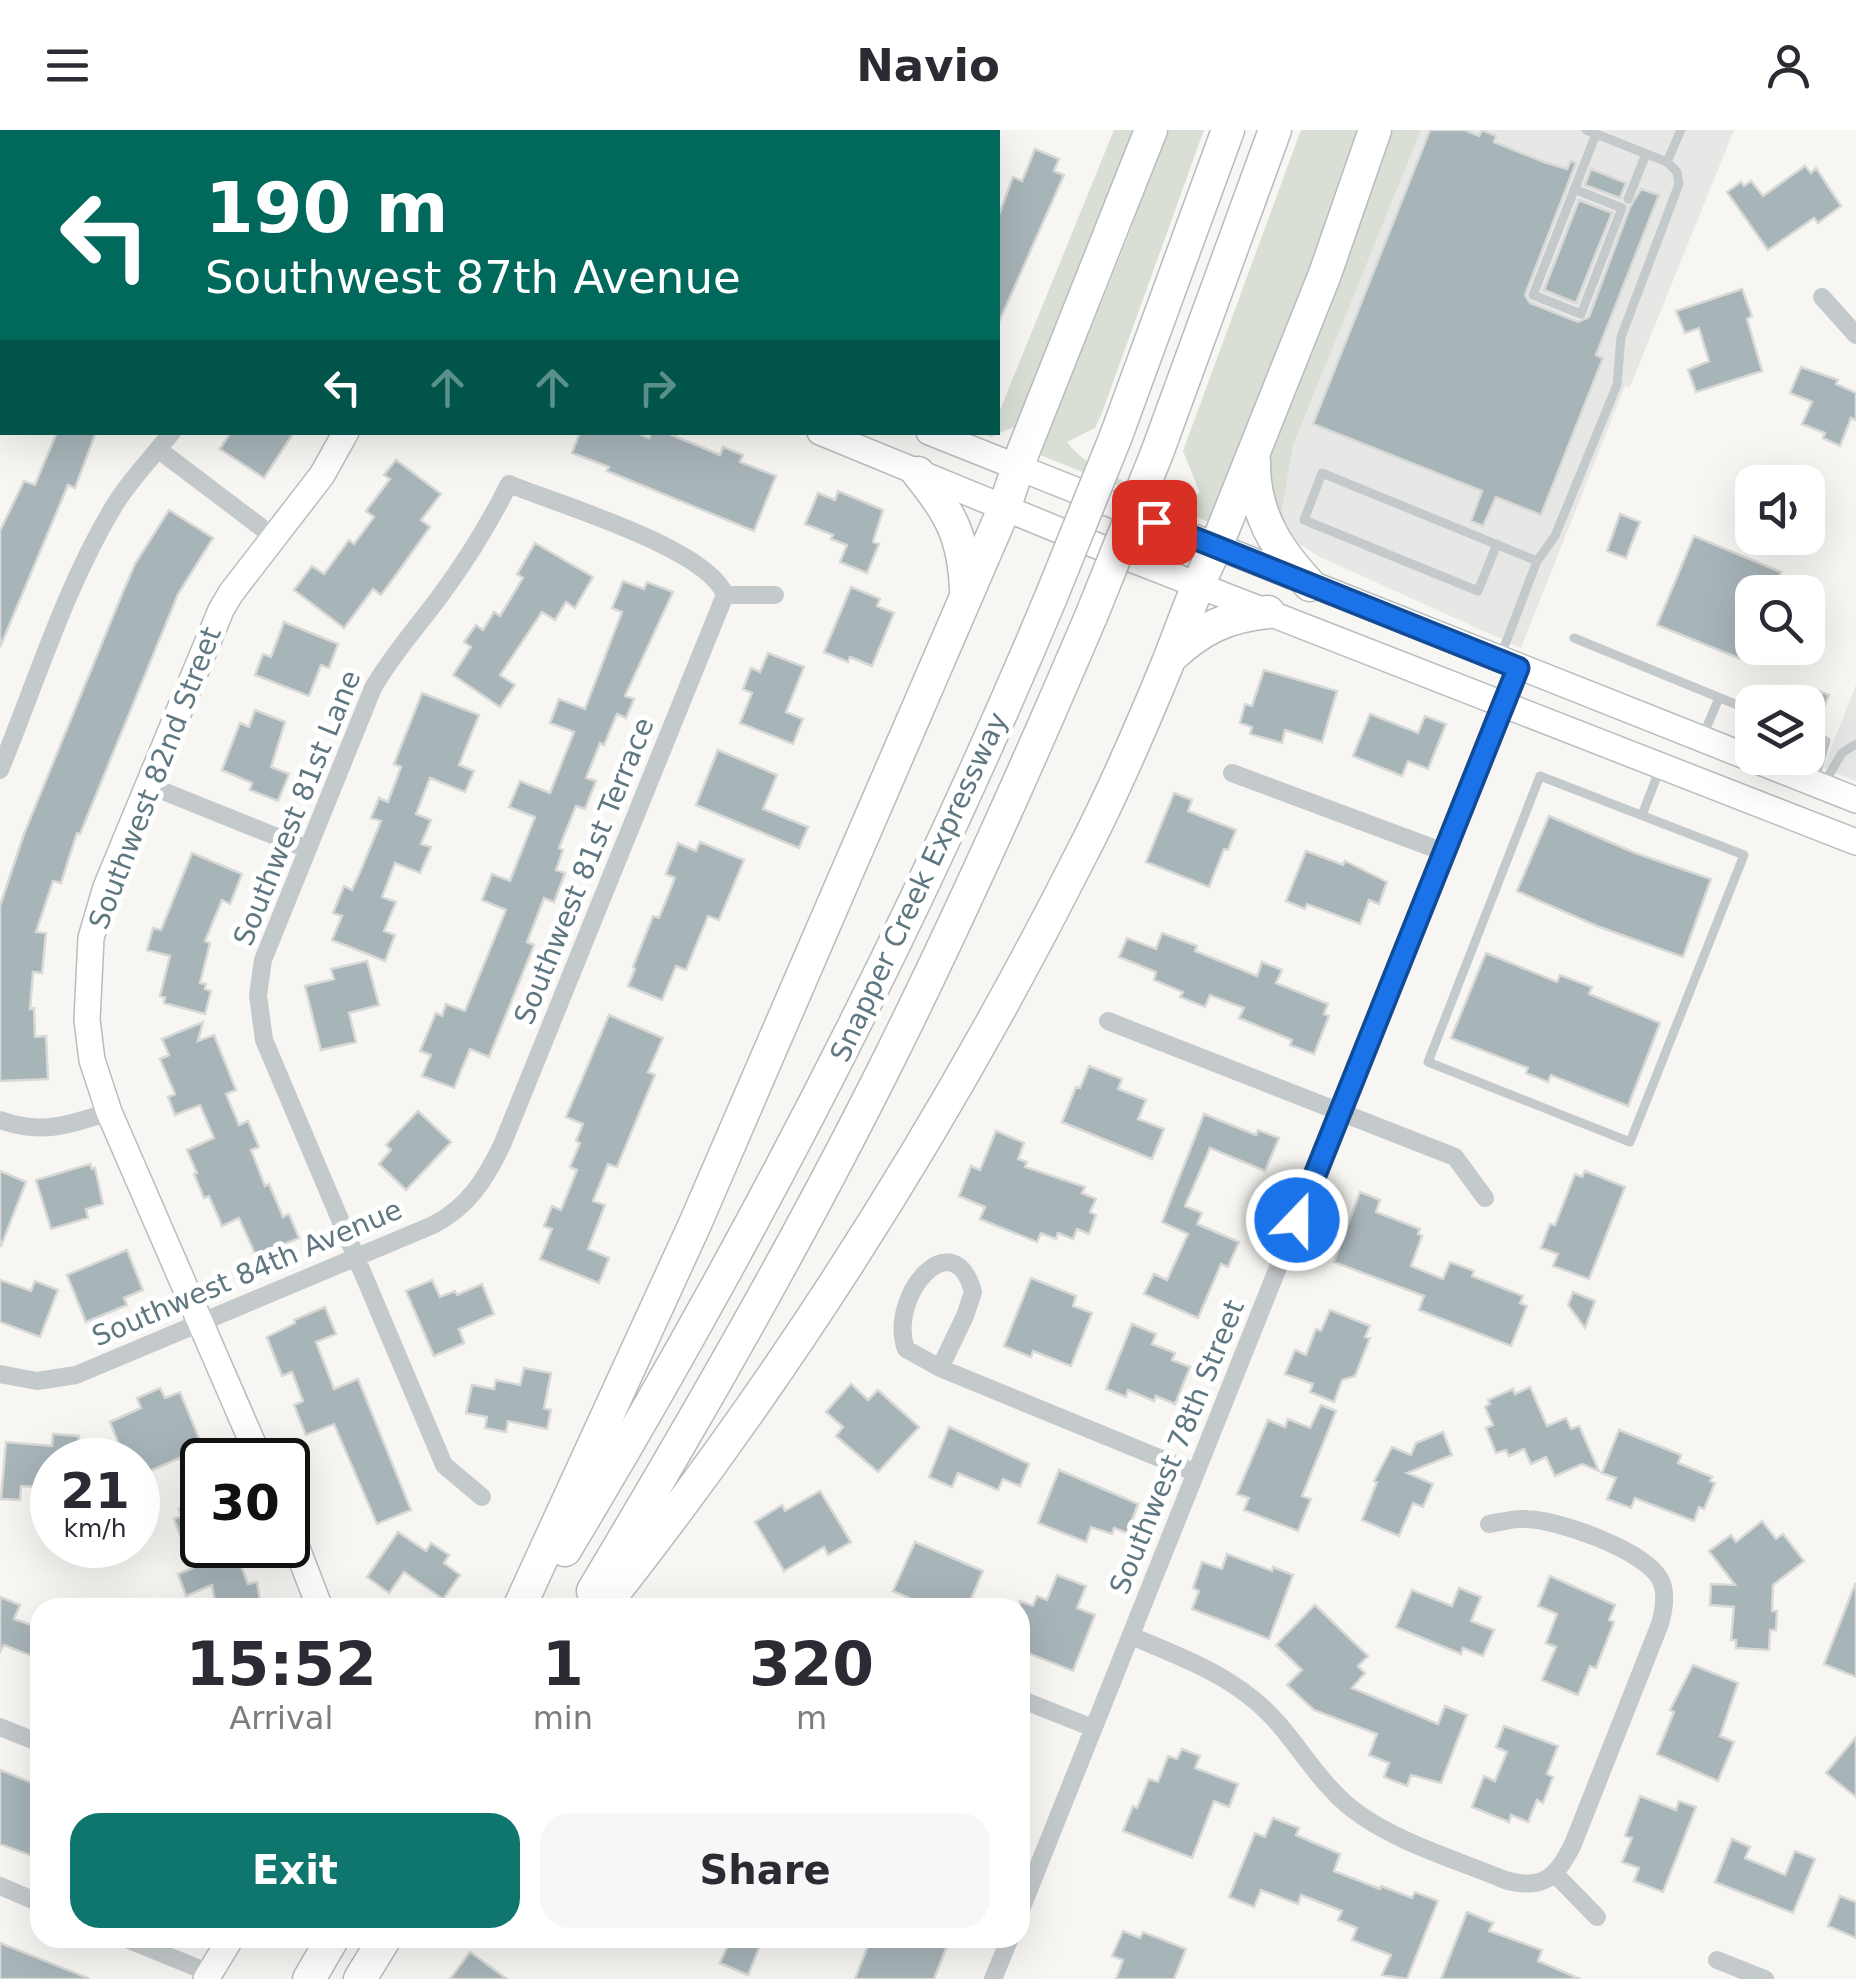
<!DOCTYPE html>
<html lang="en">
<head>
<meta charset="utf-8">
<style>
  :root { --surface:#fff; --page:#f7f7f7; --text:#2b2b33; --muted:#7c7c81; --accent:#0f766e }
  body { margin:0; font-family:"DejaVu Sans",sans-serif; background:var(--page); color:var(--text); height:100vh; display:flex; flex-direction:column; font-size:38px; white-space:nowrap }
  * { box-sizing:border-box; margin:0 }
  p { font-size:32px; color:var(--muted) }
  .icon { flex:none; width:55px; height:55px; fill:none; stroke:currentColor; stroke-width:2; stroke-linecap:round; stroke-linejoin:round }
  .map { position:relative; flex:1; overflow:hidden }
  .drawer { position:absolute; left:30px; top:1468px; width:1000px; height:350px; display:flex; flex-direction:column; background:var(--surface); border-radius:30px; box-shadow:0 10px 40px #0002 }
  .drawer>* { flex:none }
  .banner { position:absolute; left:0px; top:0px; width:1000px; height:305px; box-shadow:0 10px 40px #0002; background:#00695c; color:#fff; overflow:hidden }
  .controls { position:absolute; left:1735px; top:335px; display:grid; gap:20px }
  .controls a { display:grid; place-items:center; width:90px; height:90px; border-radius:20px; background:var(--surface); box-shadow:0 10px 40px #0002; font-size:50px }
  .speed { position:absolute; left:30px; top:1308px; display:flex; gap:20px; font-size:50px; font-weight:700; text-align:center }
  .speed>* { display:grid; place-content:center; width:130px; height:130px; border-radius:50%; background:var(--surface); box-shadow:0 10px 40px #0002; line-height:1 }
  .speed small { font-size:25px; font-weight:400 }
  .speed .limit { border:5px solid #111; border-radius:15px; background:#fff; color:#111 }
  .pin { position:absolute; display:grid; place-items:center; width:85px; height:85px; color:#fff; margin:-42px; border-radius:20px; box-shadow:0 5px 15px #0006 }
  .me { position:absolute; width:110px; margin:-55px; rotate:22deg; stroke-linejoin:round; filter:drop-shadow(0 0 8px #0008) }
  .turn { display:flex; align-items:center; gap:35px; height:210px; padding:0 40px; font-size:45px }
  .turn .icon { width:130px; height:130px; stroke-width:2.5 }
  .turn b { display:block; font-size:70px; line-height:85px }
  .lanes { display:flex; align-items:center; height:95px; padding:0 40px; background:#0003; justify-content:center; gap:50px; direction:ltr }
  .lanes .off { opacity:.35 }
  .eta { display:flex; justify-content:space-evenly; align-items:center; height:170px; text-align:center }
  .eta b { font-size:60px; font-weight:700; line-height:70px }
  .button { display:flex; gap:20px; margin-top:auto; padding:20px 40px }
  .button a { flex:1; height:115px; border-radius:30px; background:var(--accent); color:#fff; font-size:40px; font-weight:700; line-height:115px; text-align:center }
  .button a+a { background:var(--page); color:var(--text) }
  header { display:flex; justify-content:space-between; align-items:center; height:130px; padding:0 40px; background:var(--surface); font-size:45px; font-weight:700 }
  .map>svg:first-child { display:block }
  .built { fill:#e7e8e6 }
  .green { fill:#d9dfd4 }
  .building { fill:#a7b4b8; stroke:#d8d8d6; stroke-width:2.5 }
  .lines { fill:none; stroke-linecap:round; stroke-linejoin:round }
  .secondary-casing { stroke:#b6bdc0; stroke-width:28 }
  .highway-casing { stroke:#b6bbbd; stroke-width:35 }
  .path { stroke:#bfc2c4; stroke-width:4; stroke-dasharray:5 5; stroke-linecap:butt }
  .lane { stroke:#c4c9cc; stroke-width:9 }
  .street { stroke:#c4c9cc; stroke-width:18 }
  .secondary { stroke:#fff; stroke-width:25 }
  .highway { stroke:#fff; stroke-width:32 }
  .highway-bridge-casing { stroke:#b6bbbd; stroke-width:35; stroke-linecap:butt }
  .highway-bridge { stroke:#fff; stroke-width:32 }
  .route-casing { stroke:#114b97; stroke-width:25 }
  .route { stroke:#1a73e8; stroke-width:18 }
  .labels { text-anchor:middle; dominant-baseline:central; stroke-width:10; stroke-linejoin:round; paint-order:stroke }
  .street-label { font-size:28px; fill:#5f7781; stroke:#fff }
</style>
</head>
<body>
<header><svg class="icon" aria-label="menu" viewBox="0 0 24 24"><path d="M4 6h16M4 12h16M4 18h16"/></svg>Navio<svg class="icon" aria-label="person" viewBox="0 0 24 24"><circle cx="12" cy="8" r="4"/><path d="M4 21q1-7 8-7t8 7"/></svg></header>
<div class="map">
<svg width="1856" height="1849" viewBox="0 0 1856 1849">
  <rect width="100%" height="100%" fill="#f7f6f3"/>
  <path class="built" d="M1421,0H1734L1630,257L1625,256L1521,518L1320,427L1299,414L1284,392L1282,380L1293,316Z
    M1856,555V651L1823,638Z"/>
  <path class="green" d="M1114,0H1139L1016,296L991,307L985,304L998,302V285Z
    M1165,0H1204L1102,283L1095,298L1067,312C1089,343 1164,374 1200,363L1183,321L1301,0H1364L1211,393L1040,325L1131,99Z
    M1389,0H1421L1293,316L1282,380L1287,399L1269,389L1264,336Z"/>
  <path class="building" d="M1430,0H1465L1479,6L1482,0L1496,6L1494,12L1544,32L1567,39L1571,31L1576,33L1525,165L1530,173L1578,192L1589,187L1630,77L1641,59L1659,65L1596,225L1603,228L1541,385L1496,367L1483,396L1471,391L1482,361L1313,294Z
    M1035,19L1059,29L1054,41L1064,45L998,194V87L1013,47L1022,51Z
    M1805,36L1811,43L1816,38L1841,76L1818,93L1814,88L1768,120L1727,62L1741,52L1744,56L1751,51L1763,66Z
    M1591,39L1626,53L1620,68L1585,55Z
    M1579,70L1612,83L1576,173L1544,160Z
    M1742,159L1752,186L1747,189L1762,241L1696,262L1688,240L1709,231L1699,198L1685,203L1676,181Z
    M1801,237L1838,250L1836,254L1856,263V290L1851,288L1840,316L1823,308L1825,303L1802,294L1812,272L1790,263Z
    M57,302H96L75,358L68,355L0,517V401L24,351L35,355Z
    M231,302H294L264,348L220,319Z
    M580,302H635L649,308L651,302H665L720,325L723,317L743,325L740,332L776,346L754,401L607,341L609,337L572,323Z
    M396,330L441,364L421,390L430,397L398,442L381,465L373,459L344,498L294,460L312,436L324,444L349,410L354,414L374,387L366,381L390,349L384,345Z
    M838,361L883,380L873,412L879,414L867,443L840,432L847,415L831,409L833,405L805,394L818,363L835,370Z
    M169,380L213,408L178,464L80,704L77,703L61,753L53,751L36,802L46,803L42,843L33,842L30,879L34,878L35,907L46,906L48,949L0,951V776L24,704L123,462L135,434Z
    M1620,384L1640,392L1626,428L1607,421Z
    M1694,406L1781,442L1773,462H1752V515L1746,531L1657,495Z
    M535,413L593,447L575,478L566,472L555,490L542,482L500,545L515,555L500,577L453,545L471,517L464,512L476,495L483,500L494,482L500,486L523,448L517,444Z
    M623,451L644,459L647,452L673,462L625,566L634,569L626,588L617,584L604,615L600,613L586,648L596,651L585,679L576,676L559,718L563,720L556,740L565,743L554,772L544,768L527,812L534,815L489,927L470,919L454,958L422,946L431,925L420,921L436,883L442,886L446,874L465,881L506,780L482,770L492,744L510,751L535,687L509,677L520,651L550,663L574,602L550,593L559,569L585,579L622,482L612,478Z
    M851,457L880,469L877,476L894,483L872,536L850,527L848,532L824,522Z
    M284,492L338,514L329,538L321,535L309,566L255,545L263,524L271,527Z
    M768,523L804,537L786,582L803,589L793,614L740,593L752,563L743,559L751,538L760,542Z
    M1264,540L1337,561L1322,612L1285,600L1282,613L1250,604L1252,597L1240,593L1245,574L1252,576Z
    M1806,556L1829,565L1823,580L1800,571Z
    M422,563L479,585L459,635L474,641L465,662L430,648L416,684L431,690L421,714L431,717L420,743L395,733L382,767L396,772L384,801L395,805L385,831L332,810L342,786L333,783L344,756L352,760L361,740L381,691L371,688L379,668L388,672L401,637L394,634Z
    M255,580L285,592L271,637L289,644L278,671L250,660L252,653L222,640L240,593L249,597Z
    M1370,584L1418,603L1425,586L1446,594L1428,639L1408,631L1402,646L1353,626Z
    M718,620L777,645L763,679L808,697L799,718L696,675Z
    M1174,663L1192,670L1188,681L1236,700L1228,720L1224,719L1209,757L1146,732Z
    M1549,686L1635,723L1711,749L1683,827L1597,796L1517,761Z
    M700,712L744,730L719,790L708,786L686,840L676,836L662,870L628,856L635,839L633,837L653,786L659,788L675,748L666,744L678,713L696,721Z
    M1306,721L1343,735L1345,731L1387,752L1379,774L1369,770L1360,794L1307,774L1305,779L1286,771Z
    M192,723L242,744L230,774L222,770L205,811L210,813L200,853L206,854L205,859L211,861L205,884L164,873L165,867L160,866L170,826L147,820L153,798L161,800Z
    M1162,803L1197,816L1195,821L1257,846L1262,832L1282,840L1276,853L1328,874L1324,884L1329,886L1314,924L1290,915L1292,910L1239,888L1244,878L1210,865L1205,877L1180,867L1183,862L1154,850L1156,842L1119,827L1127,808L1156,819Z
    M1486,823L1557,852L1560,845L1592,857L1589,864L1660,893L1628,976L1551,945L1548,952L1526,943L1528,938L1451,908Z
    M367,831L379,875L349,883L356,912L321,920L305,856L334,849L331,839Z
    M609,885L663,908L648,942L655,945L617,1037L608,1034L593,1071L605,1075L588,1119L609,1128L599,1153L540,1129L552,1099L544,1096L552,1076L561,1080L577,1040L570,1037L580,1013L576,1011L583,994L566,987Z
    M203,892L198,911L214,905L236,960L226,964L239,995L248,991L259,1017L251,1020L265,1056L269,1054L283,1087L289,1084L299,1108L256,1126L239,1088L222,1096L209,1066L204,1068L194,1044L197,1043L187,1020L214,1008L200,975L175,985L168,967L175,964L160,929L169,925L162,909Z
    M1089,936L1122,949L1118,959L1146,970L1138,989L1164,999L1152,1029L1062,992L1076,957L1080,958Z
    M418,981L451,1012L406,1060L379,1034L391,1020L386,1015Z
    M1204,984L1256,1005L1258,1000L1279,1008L1265,1041L1210,1018L1185,1076L1202,1083L1197,1094L1239,1112L1228,1137L1221,1134L1198,1188L1144,1164L1154,1144L1167,1150L1188,1104L1162,1092Z
    M996,1001L1024,1013L1018,1029L1027,1032L1025,1037L1085,1057L1082,1063L1096,1069L1090,1082L1096,1085L1089,1104L1077,1099L1073,1109L1058,1103L1056,1109L1041,1103L1037,1112L980,1089L985,1077L959,1066L971,1036L980,1040Z
    M90,1034L92,1039L95,1038L103,1074L86,1079L88,1088L51,1099L36,1050Z
    M0,1041L26,1052L1,1116H0Z
    M1585,1041L1625,1057L1589,1149L1553,1136L1558,1124L1541,1118L1550,1094L1555,1095L1575,1044L1582,1047Z
    M1360,1062L1380,1070L1376,1082L1420,1099L1418,1104L1422,1106L1411,1136L1443,1149L1450,1132L1474,1141L1472,1146L1523,1166L1520,1173L1527,1176L1511,1216L1419,1180L1424,1166L1334,1132Z
    M127,1120L143,1160L124,1168L127,1175L86,1192L67,1145Z
    M1031,1148L1076,1166L1073,1176L1092,1183L1071,1236L1033,1221L1031,1227L1004,1216Z
    M0,1150L31,1161L35,1151L58,1160L40,1207L0,1192Z
    M432,1150L440,1167L455,1161L457,1165L482,1154L494,1184L459,1199L464,1213L434,1226L406,1161Z
    M1573,1162L1595,1171L1585,1198L1568,1175Z
    M325,1177L336,1204L316,1212L334,1259L358,1249L411,1380L377,1394L334,1294L306,1305L294,1275L303,1271L292,1242L282,1246L267,1207L295,1193L294,1190Z
    M1330,1180L1370,1196L1365,1207L1370,1208L1355,1246L1342,1250L1334,1272L1310,1262L1313,1254L1285,1244L1295,1220L1306,1225L1316,1199L1321,1201Z
    M1132,1194L1156,1204L1152,1214L1175,1223L1172,1230L1190,1237L1175,1274L1156,1266L1154,1271L1128,1260L1126,1267L1106,1259Z
    M524,1238L551,1243L544,1278L551,1280L547,1299L508,1291L506,1302L485,1298L487,1287L466,1283L472,1255L494,1259L496,1250L520,1255Z
    M851,1254L868,1270L878,1260L919,1297L878,1342L836,1306L843,1297L826,1282Z
    M1530,1257L1547,1296L1566,1288L1571,1299L1579,1296L1599,1341L1582,1334L1555,1346L1546,1327L1531,1334L1524,1319L1509,1326L1506,1320L1496,1323L1486,1298L1493,1295L1485,1277L1490,1274L1488,1270L1513,1259L1515,1264Z
    M160,1258L165,1268L180,1262L203,1318L138,1346V1330H125L110,1292L141,1278L137,1268Z
    M1321,1275L1336,1281L1302,1366L1311,1369L1298,1401L1244,1380L1249,1368L1237,1364L1268,1290L1285,1297L1288,1289L1310,1298Z
    M949,1297L1029,1334L1020,1356L1003,1349L998,1360L958,1343L952,1357L929,1347Z
    M1619,1300L1681,1325L1678,1333L1712,1347L1710,1351L1715,1353L1704,1379L1699,1377L1694,1391L1635,1368L1631,1378L1607,1369L1616,1348L1602,1343Z
    M1443,1302L1452,1325L1407,1343L1433,1354L1423,1377L1413,1373L1399,1406L1362,1390L1377,1352L1374,1351L1392,1317L1411,1325L1416,1313Z
    M53,1304L79,1306L77,1330H52V1358L21,1356L20,1370L1,1369L6,1312L52,1316Z
    M1059,1340L1138,1374L1127,1403L1114,1398L1112,1404L1091,1397L1086,1412L1038,1393Z
    M820,1361L851,1412L828,1425L824,1417L784,1441L755,1392L782,1375L785,1381Z
    M202,1369V1415H233L248,1454L257,1452L261,1478H216L212,1455L186,1466L178,1444L193,1438L174,1389L182,1386L179,1379Z
    M1762,1391L1776,1409L1783,1404L1804,1431L1773,1455L1772,1481H1777L1776,1500H1770L1769,1520L1736,1518V1510H1731L1734,1477L1710,1475L1711,1454L1735,1455L1709,1421L1731,1405L1736,1412Z
    M398,1402L426,1421L431,1413L449,1425L444,1433L460,1445L443,1469L404,1442L389,1463L367,1447Z
    M915,1412L983,1441L967,1478H931L893,1461Z
    M1227,1424L1272,1441L1273,1437L1293,1445L1269,1509L1192,1479L1199,1461L1193,1458L1202,1432L1222,1439Z
    M1057,1445L1086,1456L1077,1478L1095,1485L1073,1541L1020,1520V1471L1033,1476L1037,1466L1047,1470Z
    M1550,1446L1615,1475L1609,1490L1614,1492L1596,1538L1590,1536L1578,1565L1542,1550L1556,1517L1546,1513L1557,1484L1538,1476Z
    M1855,1454H1856V1547L1824,1534Z
    M1459,1458L1481,1467L1471,1491L1494,1500L1483,1526L1463,1518L1461,1524L1396,1497L1412,1460L1452,1476Z
    M0,1467L20,1475L14,1489L40,1498V1529L4,1515L0,1522Z
    M1315,1475L1368,1526L1358,1536L1365,1543L1352,1558L1438,1594L1445,1576L1467,1585L1441,1653L1411,1645L1407,1656L1384,1647L1389,1633L1369,1625L1377,1604L1314,1580L1287,1555L1302,1540L1276,1515Z
    M1693,1535L1738,1553L1720,1606L1734,1612L1718,1651L1657,1624L1674,1582L1670,1580Z
    M1504,1596L1558,1616L1547,1644L1553,1647L1543,1673L1537,1670L1528,1692L1511,1685L1509,1692L1472,1677L1484,1646L1495,1651L1507,1622L1496,1617Z
    M1856,1607V1667L1826,1643Z
    M1182,1619L1200,1626L1195,1638L1238,1654L1229,1677L1214,1671L1192,1728L1123,1701L1133,1676L1137,1678L1149,1649L1158,1652L1168,1626L1177,1629Z
    M0,1640L40,1656V1729L0,1714Z
    M1640,1666L1676,1680L1679,1671L1696,1677L1663,1762L1634,1751L1639,1738L1622,1732L1632,1708L1625,1706Z
    M1273,1688L1299,1698L1296,1705L1340,1724L1334,1741L1380,1759L1381,1756L1412,1768L1415,1762L1438,1771L1407,1849L1382,1845L1391,1825L1352,1810L1357,1798L1338,1790L1342,1781L1301,1765L1298,1774L1261,1760L1254,1777L1229,1767L1255,1703L1265,1707Z
    M1732,1709L1750,1717L1745,1728L1785,1745L1795,1721L1815,1729L1793,1783L1715,1752Z
    M1840,1766L1856,1772V1808L1828,1796Z
    M1467,1782L1493,1793L1489,1801L1542,1820L1538,1831L1580,1849H1441Z
    M1123,1801L1140,1808L1143,1802L1186,1819L1174,1849H1116L1123,1830L1112,1826Z
    M731,1808H763L748,1845L720,1833Z
    M871,1808H950L934,1849H855Z
    M0,1813L88,1848V1849H0Z
    M470,1822L507,1849H450Z"/>
  <g class="lines">
    <g class="secondary-casing">
      <path id="secondary" d="M74,0L80,2
        M181,0L187,2
        M820,302L1095,415L1856,712
        M929,302L1856,670
        M260,1330L109,982L92,930L87,890L91,808L106,757L221,480L231,463L322,345L346,302
        M288,1395L320,1478
        M206,1849L231,1808"/>
    </g>
    <g class="highway-casing">
      <path id="highway" d="M1116,306L1228,0
        M1157,323L1275,0
        M1254,331C1253,382 1276,419 1310,455
        M918,343C951,383 964,408 966,460
        M1172,526C1202,498 1228,486 1268,482
        M565,1420C749,1114 913,797 1051,467
        M593,1461C698,1285 800,1108 891,925C963,780 1029,632 1092,484
        M519,1478L695,1094L1004,379L1023,322L1151,0
        M602,1478C788,1243 948,989 1083,721C1114,661 1141,598 1167,535C1183,495 1196,455 1216,417L1325,144L1375,0
        M309,1849L333,1808
        M360,1849L385,1808"/>
    </g>
    <path class="path" d="M270,737L280,731"/>
    <path class="lane" d="M1667,32L1681,0
      M1574,59L1622,78L1581,184L1533,165L1596,4
      M1628,69L1646,24
      M1497,414L1478,461L1304,390L1322,343L1537,431
      M1574,508L1752,581
      M1500,528L1537,431L1555,406L1617,255L1621,207L1679,54L1677,42L1667,32L1586,0
      M1808,604L1826,611L1814,652
      M1702,608L1719,568
      M1540,646L1744,725L1630,1012L1428,932Z
      M1823,655L1842,623L1856,614
      M1642,685L1661,636"/>
    <path class="street" d="M543,0L550,2
      M455,2L456,0
      M487,2V0
      M728,2L729,0
      M981,2L982,0
      M0,71L2,65
      M0,128L2,129
      M1822,167L1856,205
      M159,320L274,407
      M725,465H775
      M0,640C36,553 65,457 114,376C130,349 153,327 172,302
      M1232,643L1444,722
      M148,655L307,719
      M1108,891L1455,1027L1485,1068
      M0,990C41,1005 69,995 109,982
      M940,1238L906,1219C887,1167 953,1089 973,1162L965,1186L940,1238L1196,1343
      M0,1244L37,1251L76,1245L433,1095C468,1077 485,1050 502,1015L725,465
      M482,1367L444,1335L264,910L258,865L263,830L373,558C393,523 420,494 443,462C468,428 490,392 509,354C557,374 708,418 725,465
      M1131,1506C1184,1528 1237,1547 1276,1591C1301,1619 1321,1654 1351,1678C1394,1712 1455,1729 1505,1750C1543,1761 1557,1747 1573,1714L1660,1494C1664,1480 1667,1462 1660,1449C1644,1420 1559,1390 1527,1389C1515,1388 1501,1392 1489,1394
      M1020,1569L1093,1598
      M0,1597L40,1613
      M1555,1744L1597,1787
      M0,1756L40,1773
      M1020,1782L1518,538
      M124,1808L210,1843
      M1717,1830L1765,1849
      M993,1849L1010,1808"/>
    <use href="#secondary" class="secondary"/>
    <use href="#highway" class="highway"/>
    <g class="highway-bridge-casing">
      <path id="highway-bridge" d="M1051,467L1116,306
        M1092,484L1157,323"/>
    </g>
    <use href="#highway-bridge" class="highway-bridge"/>
  </g>
  <g class="lines">
    <g class="route-casing">
      <path id="route" d="M1154,392L1518,538L1297,1090"/>
    </g>
    <use href="#route" class="route"/>
  </g>
  <g class="labels">
    <g class="street-label">
      <text transform="translate(155 648) rotate(-69)">Southwest 82nd Street</text>
      <text transform="translate(297 678) rotate(-68)">Southwest 81st Lane</text>
      <text transform="translate(584 741) rotate(-68)">Southwest 81st Terrace</text>
      <text transform="translate(919 757) rotate(-65)">Snapper Creek Expressway</text>
      <text transform="translate(247 1143) rotate(-23)">Southwest 84th Avenue</text>
      <text transform="translate(1177 1317) rotate(-68)">Southwest 78th Street</text>
    </g>
  </g>
</svg>
<div class="controls">
<a><svg class="icon" aria-label="sound" viewBox="0 0 24 24"><path d="M4 9h4l5-4v14l-5-4H4zM17 9q2 3 0 6"/></svg></a>
<a><svg class="icon" aria-label="search" viewBox="0 0 24 24"><circle cx="10" cy="10" r="6"/><path d="M15 15l6 6"/></svg></a>
<a><svg class="icon" aria-label="layers" viewBox="0 0 24 24"><path d="M12 4l9 5-9 5-9-5zM3 14l9 5 9-5"/></svg></a>
</div>
<div class="speed"><div>21<small>km/h</small></div><div class="limit">30</div></div>
<div class="pin" style="left:1154px;top:392px;background:#d93025"><svg class="icon" aria-label="arrive" viewBox="0 0 24 24"><path d="M6 21V4h12l-3 4 3 4H6"/></svg></div>
<svg class="me" style="left:1297px;top:1090px" viewBox="-20 -20 40 40"><circle r="17" fill="#1a73e8" stroke="#fff" stroke-width="3"/><path d="M0-11L8 9 0 5-8 9z" fill="#fff"/></svg>
<div class="banner">
<div class="turn"><svg class="icon" aria-label="left" viewBox="0 0 24 24"><path d="M17 20v-9H6M10 6l-5 5 5 5"/></svg><div><b>190 m</b>Southwest 87th Avenue</div></div>
<div class="lanes"><svg class="icon" aria-label="left" viewBox="0 0 24 24"><path d="M17 20v-9H6M10 6l-5 5 5 5"/></svg><svg class="icon off" aria-label="ahead" viewBox="0 0 24 24"><path d="M12 20V5M6 11l6-6 6 6"/></svg><svg class="icon off" aria-label="ahead" viewBox="0 0 24 24"><path d="M12 20V5M6 11l6-6 6 6"/></svg><svg class="icon off" aria-label="right" viewBox="0 0 24 24"><path d="M7 20v-9h11M14 6l5 5-5 5"/></svg></div>
</div>
<section class="drawer">
<div class="eta">
<div><b>15:52</b><p>Arrival</p></div>
<div><b>1</b><p>min</p></div>
<div><b>320</b><p>m</p></div>
</div>
<div class="button"><a>Exit</a><a>Share</a></div>
</section>
</div>
</body>
</html>
